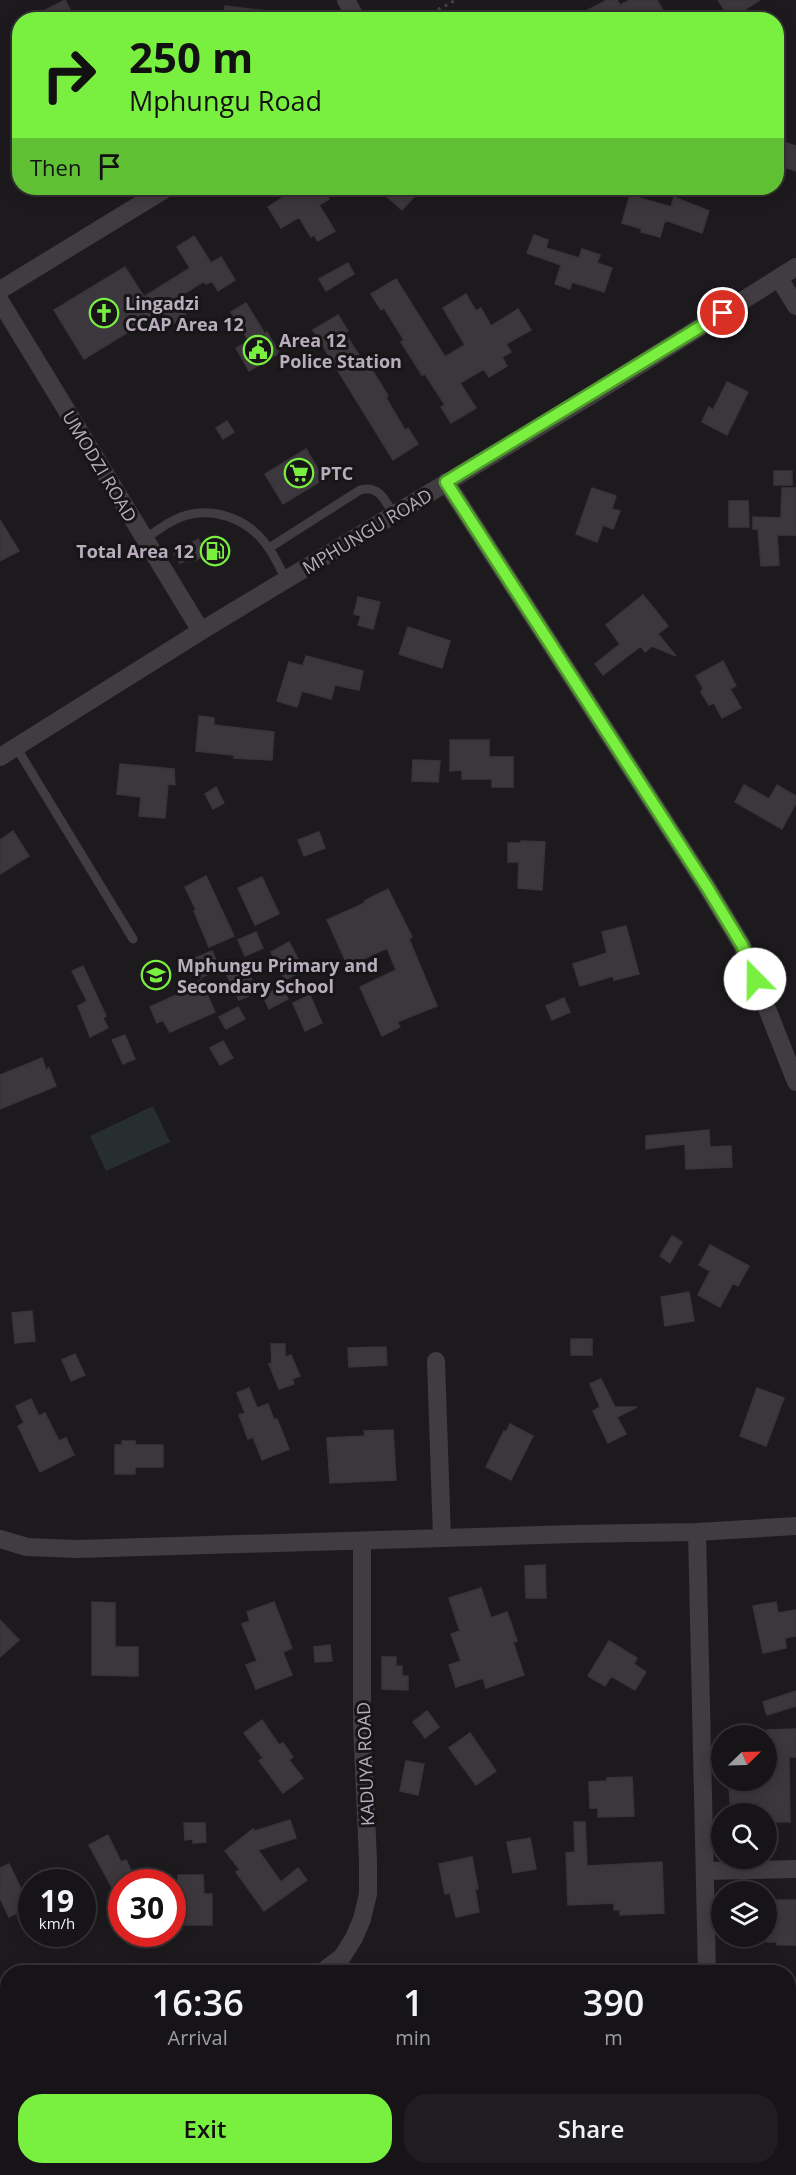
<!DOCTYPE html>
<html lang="en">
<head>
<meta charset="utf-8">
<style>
  :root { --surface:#161416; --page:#1f1d1f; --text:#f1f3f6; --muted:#9e9ea1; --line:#353335; --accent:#79f040 }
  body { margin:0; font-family:"Open Sans",sans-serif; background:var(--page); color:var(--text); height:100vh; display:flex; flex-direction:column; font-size:22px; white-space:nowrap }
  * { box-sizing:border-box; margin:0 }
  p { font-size:20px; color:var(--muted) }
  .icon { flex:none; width:33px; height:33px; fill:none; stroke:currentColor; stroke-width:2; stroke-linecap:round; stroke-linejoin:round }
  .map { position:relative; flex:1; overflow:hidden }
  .side { position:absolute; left:0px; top:1965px; width:796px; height:210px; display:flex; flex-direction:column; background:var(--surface); border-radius:24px 24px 0 0; box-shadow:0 3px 15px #0003,0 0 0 2px var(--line) }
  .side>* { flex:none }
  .guide { position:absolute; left:12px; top:12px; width:772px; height:183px; border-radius:24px; box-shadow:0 3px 15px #0003,0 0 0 2px var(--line); background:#79f040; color:#111; overflow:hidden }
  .needle { width:39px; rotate:67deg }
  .tools { position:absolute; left:711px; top:1725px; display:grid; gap:12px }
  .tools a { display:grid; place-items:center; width:66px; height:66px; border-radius:50%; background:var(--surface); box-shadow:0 3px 15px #0003,0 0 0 2px var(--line); font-size:30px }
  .speed { position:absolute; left:18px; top:1869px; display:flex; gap:12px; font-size:30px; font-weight:700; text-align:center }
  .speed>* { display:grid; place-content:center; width:78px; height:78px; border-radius:50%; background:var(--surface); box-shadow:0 3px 15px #0003,0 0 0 2px var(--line); line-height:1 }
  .speed small { font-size:15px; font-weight:400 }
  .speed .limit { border:9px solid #d22; background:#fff; color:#111 }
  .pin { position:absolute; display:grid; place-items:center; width:51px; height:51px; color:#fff; margin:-26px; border:3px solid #fff; border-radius:50%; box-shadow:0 2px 6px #0007 }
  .me { position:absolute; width:66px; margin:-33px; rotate:338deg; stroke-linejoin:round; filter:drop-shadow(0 0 4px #0008) }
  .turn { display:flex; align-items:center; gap:21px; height:126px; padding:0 18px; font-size:27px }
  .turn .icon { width:78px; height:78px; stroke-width:2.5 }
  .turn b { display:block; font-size:42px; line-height:51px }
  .then { display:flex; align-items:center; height:57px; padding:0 18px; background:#0003; gap:12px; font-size:22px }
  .eta { display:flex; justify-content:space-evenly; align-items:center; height:102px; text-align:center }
  .eta b { font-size:36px; font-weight:600; line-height:42px }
  .button { display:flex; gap:12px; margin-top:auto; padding:12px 18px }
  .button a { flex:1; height:69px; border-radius:24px; background:var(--accent); color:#111; font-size:24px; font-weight:600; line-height:69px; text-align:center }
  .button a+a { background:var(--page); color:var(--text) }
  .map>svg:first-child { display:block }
  .green { fill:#262e30 }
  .building { fill:#3c373c; stroke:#393439; stroke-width:1.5 }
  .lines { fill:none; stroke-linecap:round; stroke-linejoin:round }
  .path { stroke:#474149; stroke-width:3; stroke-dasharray:3 4.5; stroke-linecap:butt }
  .lane { stroke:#413b42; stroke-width:9 }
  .street { stroke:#413b42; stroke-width:18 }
  .route-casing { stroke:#4f9c2a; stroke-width:15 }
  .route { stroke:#79f040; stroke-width:10 }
  .labels { text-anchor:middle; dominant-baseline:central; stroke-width:6; stroke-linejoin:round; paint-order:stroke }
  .poi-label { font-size:18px; font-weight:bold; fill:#b8adbc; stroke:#181518; text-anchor:start }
  .street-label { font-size:18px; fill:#b8adbc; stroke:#181518 }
</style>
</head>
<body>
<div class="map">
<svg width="796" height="2175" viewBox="0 0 796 2175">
  <rect width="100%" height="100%" fill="#1d1a1d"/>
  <path class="green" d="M153,1106L170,1142L106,1171L90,1136Z"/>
  <path class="building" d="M65,0L73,15L66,20H50L45,10Z
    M607,0H617L620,5L630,0H657L664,12L650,20H590L586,11Z
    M718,0H760L730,19Z
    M225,6L267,11L266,20H224Z
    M777,140L796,146V171L777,165Z
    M288,188H322L329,199L319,205L335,231L318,241L314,235L311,237L299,217L281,228L268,207L291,192Z
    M377,188H422L402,210Z
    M630,195L671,207L674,197L709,211L702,233L665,220L660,237L641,232L642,229L622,223Z
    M534,235L548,240L546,248L579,258L582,249L600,255L597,263L612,268L604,292L572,282L570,289L555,284L561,265L527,253Z
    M194,236L211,263L221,257L235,280L218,291L212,281L206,284L204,281L176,299L186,315L170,326L161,312L84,359L54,310L125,267L144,297L190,268L177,247Z
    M348,263L354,274L326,291L319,279Z
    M396,279L445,357L465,345L443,308L466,294L476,311L481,308L491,326L518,309L531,330L506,344L511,352L502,357L507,366L489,377L484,369L460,383L476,408L451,423L441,407L445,405L425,374L422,375L401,342L404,340L384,308L381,310L371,294Z
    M246,303L265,334L267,332L279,353L249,371L236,348L249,341L231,312Z
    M338,315L348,331L345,333L365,365L368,363L388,396L386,398L405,430L408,428L418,444L393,460L313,330Z
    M727,382L748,392L727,435L702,422L709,407L713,410Z
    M227,421L234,432L223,439L216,428Z
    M306,449L324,479L283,504L265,474Z
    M774,471H792V485H774Z
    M592,488L616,496L612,509L620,511L613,529L603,525L597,542L576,534Z
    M782,488H796V535H777L779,565L761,566L758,529H753V517L781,518Z
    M729,501H748L749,527H729Z
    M0,520L19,551L0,561Z
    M198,539L207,554L194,561L192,557L180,563L174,553Z
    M643,595L668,626L658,634L676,656L652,646L645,652L641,646L603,675L595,664L620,644L606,625Z
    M358,597L380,602L373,629L358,625L361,616L354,614Z
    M408,627L450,641L442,668L399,654Z
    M306,656L363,671L359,690L335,685L331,699L302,691L297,707L277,701L289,662L303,666Z
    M723,661L736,686L730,689L741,708L722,718L714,703L709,705L701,692L703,688L696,676Z
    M199,716L214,718V725L274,732L272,760L234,758V755L196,751Z
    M450,740H489V757H513V787H492V779H462V770L450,771Z
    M413,760L440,761L438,782L412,781Z
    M120,764L174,769L175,785L168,784L165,818L139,816L141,797L117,794Z
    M744,785L769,799L777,785L796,796V803L782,829L735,802Z
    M216,787L224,803L213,809L205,794Z
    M13,831L29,856L0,874V840Z
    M319,832L325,848L304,856L298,840Z
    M521,841L545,842L542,890L518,888L519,862H508V843H521Z
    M206,876L234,936L209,947L194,911L196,910L185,887Z
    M262,877L279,914L255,925L238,888Z
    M388,889L412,937L409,939L437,1006L397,1022L400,1027L382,1036L360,987L396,970L387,948L348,966L327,920L365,903L364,901Z
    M626,926L639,974L614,980L613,976L580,986L573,964L607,953L602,932Z
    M256,932L263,948L245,956L238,940Z
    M289,942L304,970L285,980L271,952Z
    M212,951L220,969L200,978L193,959Z
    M245,964L257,992L239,1000L226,973Z
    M83,966L106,1016L103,1018L108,1028L90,1037L78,1006L87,1001L72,971Z
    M201,980L215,1012L170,1032L163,1020L157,1023L150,1007L181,993L180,990Z
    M281,987L288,999L269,1009L263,996Z
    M310,995L322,1023L305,1031L293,1003Z
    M564,998L570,1012L552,1020L546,1006Z
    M238,1007L245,1019L226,1029L219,1017Z
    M125,1035L135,1059L123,1064L112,1040Z
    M223,1041L233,1058L220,1065L210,1048Z
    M42,1058L46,1070L49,1068L56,1086L0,1109V1075Z
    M709,1130L710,1147L731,1146L732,1167L686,1169L685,1144L646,1149V1136Z
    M672,1236L682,1242L670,1263L660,1256Z
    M710,1245L749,1266L738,1286L733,1283L720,1307L698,1295L710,1271L699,1265Z
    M689,1292L694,1321L665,1326L661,1297Z
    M32,1311L35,1341L15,1343L12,1313Z
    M571,1339H592V1355H571Z
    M271,1344H285V1357L291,1355L300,1376L292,1379L294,1384L279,1389L269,1364L272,1363Z
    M386,1347L387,1365L349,1367L348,1348Z
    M75,1354L85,1375L71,1381L62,1360Z
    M601,1379L615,1407H637L617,1417L626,1434L608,1443L593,1411L600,1407L590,1384Z
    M249,1388L257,1408L268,1404L274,1420L277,1419L289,1449L262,1460L253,1437L248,1439L239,1415L245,1413L237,1393Z
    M757,1388L784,1398L766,1446L740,1436Z
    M31,1399L39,1416L45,1413L59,1441L66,1438L74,1455L40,1472L18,1426L24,1423L16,1406Z
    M510,1424L533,1436L511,1480L486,1467L504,1431L506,1432Z
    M393,1430L396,1480L330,1483L327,1438L365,1436L364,1431Z
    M122,1441H135V1445H163V1467H135V1474H115V1445H122Z
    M545,1565L546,1598H526L525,1566Z
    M481,1588L491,1618L507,1612L517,1641L513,1642L524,1675L486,1688L483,1678L456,1687L449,1665L461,1661L451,1634L460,1631L449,1598Z
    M92,1602L115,1603V1647H138V1676L92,1675Z
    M274,1602L292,1648L283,1652L292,1675L256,1689L246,1665L257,1661L242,1624L250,1621L247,1612Z
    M776,1602L778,1613L796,1610V1636L785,1638L786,1648L763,1653L753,1606Z
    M0,1620L19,1640L0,1657Z
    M609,1641L637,1658L634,1664L646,1672L635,1690L611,1676L605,1686L588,1676Z
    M330,1645L332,1661L315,1662L314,1647Z
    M382,1657H396V1666H402V1676H408V1690L382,1689Z
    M796,1691V1706L767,1715L763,1702Z
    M427,1711L439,1727L425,1738L413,1722Z
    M262,1720L279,1745L283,1743L293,1757L289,1760L303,1778L283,1793L259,1761L263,1758L244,1733Z
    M796,1729V1757H789L790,1822H766V1814H760L759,1803H730L729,1785H737L736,1780H766V1769H769L767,1730Z
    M470,1733L496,1771L476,1785L449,1748Z
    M406,1761L424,1764L418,1795L400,1791Z
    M632,1777L634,1816L598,1817V1808H590L589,1782L607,1781V1778Z
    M290,1820L296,1838L258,1850L281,1882L298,1868L307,1880L264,1911L236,1872L240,1870L225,1851L253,1829L255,1831Z
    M574,1822H585L587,1866L662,1862L664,1913L620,1915V1910H614V1903L568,1905L566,1853L575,1852Z
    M184,1823H205L206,1842L193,1843V1839L185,1840Z
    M108,1835L121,1862L126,1860L137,1882H122V1906L89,1845Z
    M530,1838L536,1869L513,1873L507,1842Z
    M472,1857L478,1889H475L479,1912L456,1917L450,1893L445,1894L439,1864Z
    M9,1864L30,1907L9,1917L0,1898V1868Z
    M178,1875H203L204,1894H212V1925H176V1910H172V1897H178Z
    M775,1900H796V1945H777V1942H766V1908H775Z"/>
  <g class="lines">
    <path class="path" d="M418,20L456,0"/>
    <path class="lane" d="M145,539C156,531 168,522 181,517C212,506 246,518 265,543C274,554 280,568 286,580
      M269,548L360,490C379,485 385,500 393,514
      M16,747L133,939"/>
    <path class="street" d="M346,0L357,20
      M779,278L796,306
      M0,290L167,188
      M0,301L201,631
      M446,482L707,887L742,945L796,1082
      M0,757L201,631L590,396L796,267
      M436,1361L442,1538
      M697,1532L707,1972
      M0,1539L27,1547L77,1549L574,1534L697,1532L796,1526
      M705,1871L796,1869
      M322,1972L342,1957L354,1938L362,1919L368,1894V1861L362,1724V1541
      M0,1990H8
      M714,2168V2175"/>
  </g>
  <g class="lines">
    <g class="route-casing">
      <path id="route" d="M723,313L446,482L707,887L742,945L755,979"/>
    </g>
    <use href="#route" class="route"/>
  </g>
  <defs>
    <g id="church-ring" transform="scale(1.5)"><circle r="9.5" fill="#181518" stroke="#79f040" stroke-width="1.5"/><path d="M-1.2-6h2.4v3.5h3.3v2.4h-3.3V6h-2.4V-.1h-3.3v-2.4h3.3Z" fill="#79f040"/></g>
    <g id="civic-ring" transform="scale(1.5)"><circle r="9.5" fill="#181518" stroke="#79f040" stroke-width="1.5"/><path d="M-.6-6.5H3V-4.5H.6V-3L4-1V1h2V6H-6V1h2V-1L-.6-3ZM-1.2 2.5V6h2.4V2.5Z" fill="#79f040"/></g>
    <g id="supermarket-ring" transform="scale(1.5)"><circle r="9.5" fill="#181518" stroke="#79f040" stroke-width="1.5"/><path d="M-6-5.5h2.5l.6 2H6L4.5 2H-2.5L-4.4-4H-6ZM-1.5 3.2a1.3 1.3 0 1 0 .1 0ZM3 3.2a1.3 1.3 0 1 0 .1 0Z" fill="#79f040"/></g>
    <g id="fuel-ring" transform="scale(1.5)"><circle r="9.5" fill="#181518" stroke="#79f040" stroke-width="1.5"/><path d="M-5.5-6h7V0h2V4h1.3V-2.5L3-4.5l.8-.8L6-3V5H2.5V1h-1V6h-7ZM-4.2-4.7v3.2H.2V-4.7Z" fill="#79f040"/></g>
    <g id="school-ring" transform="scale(1.5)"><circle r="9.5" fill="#181518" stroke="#79f040" stroke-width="1.5"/><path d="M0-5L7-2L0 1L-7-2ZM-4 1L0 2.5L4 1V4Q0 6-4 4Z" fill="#79f040"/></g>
  </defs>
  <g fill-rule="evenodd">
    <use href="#church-ring" x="104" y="313"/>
    <use href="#civic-ring" x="258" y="350"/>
    <use href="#supermarket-ring" x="299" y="473"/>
    <use href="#fuel-ring" x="215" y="551"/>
    <use href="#school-ring" x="156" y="975"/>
  </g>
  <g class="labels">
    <g class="poi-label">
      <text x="125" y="303">Lingadzi<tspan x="125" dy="21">CCAP Area 12</tspan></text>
      <text x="279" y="340">Area 12<tspan x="279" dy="21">Police Station</tspan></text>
      <text x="320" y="473">PTC</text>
      <text x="194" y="551" text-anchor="end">Total Area 12</text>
      <text x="177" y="965">Mphungu Primary and<tspan x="177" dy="21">Secondary School</tspan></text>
    </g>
    <g class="street-label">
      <text transform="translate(100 466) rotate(59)">UMODZI ROAD</text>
      <text transform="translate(367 531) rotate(-31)">MPHUNGU ROAD</text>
      <text transform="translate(365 1764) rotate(-92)">KADUYA ROAD</text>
    </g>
  </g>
</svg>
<div class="tools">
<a><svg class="needle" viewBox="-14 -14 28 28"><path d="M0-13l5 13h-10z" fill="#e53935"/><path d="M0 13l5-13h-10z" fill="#9e9ea1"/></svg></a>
<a><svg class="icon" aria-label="search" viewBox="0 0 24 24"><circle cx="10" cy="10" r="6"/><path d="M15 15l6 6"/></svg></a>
<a><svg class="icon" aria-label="layers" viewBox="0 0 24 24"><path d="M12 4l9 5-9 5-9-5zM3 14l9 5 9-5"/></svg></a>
</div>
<div class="speed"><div>19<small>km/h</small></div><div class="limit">30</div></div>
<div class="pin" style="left:723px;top:313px;background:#d93025"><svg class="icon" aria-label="arrive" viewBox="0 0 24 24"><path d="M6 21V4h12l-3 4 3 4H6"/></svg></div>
<svg class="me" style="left:755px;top:979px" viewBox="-20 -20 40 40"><circle r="19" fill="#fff"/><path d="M0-13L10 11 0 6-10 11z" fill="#79f040"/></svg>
<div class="guide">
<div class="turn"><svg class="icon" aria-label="right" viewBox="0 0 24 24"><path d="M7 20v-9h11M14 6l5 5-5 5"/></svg><div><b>250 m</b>Mphungu Road</div></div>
<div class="then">Then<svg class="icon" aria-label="arrive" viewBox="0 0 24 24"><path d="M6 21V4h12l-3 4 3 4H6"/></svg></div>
</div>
<section class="side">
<div class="eta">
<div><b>16:36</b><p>Arrival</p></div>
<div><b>1</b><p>min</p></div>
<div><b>390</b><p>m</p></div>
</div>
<div class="button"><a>Exit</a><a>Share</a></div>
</section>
</div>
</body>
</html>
